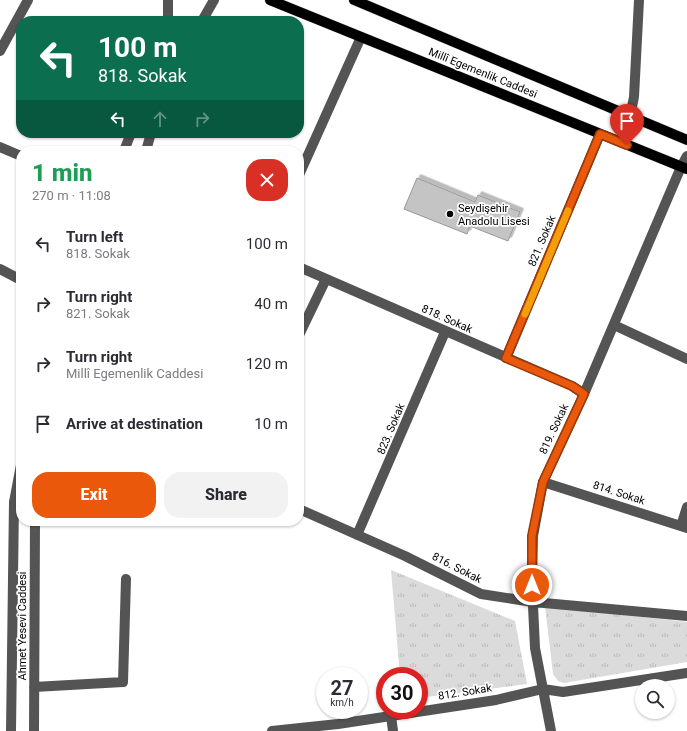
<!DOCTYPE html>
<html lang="en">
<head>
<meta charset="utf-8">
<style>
  :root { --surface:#fff; --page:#f2f2f3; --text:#2b2b33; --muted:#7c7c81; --accent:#ea580c }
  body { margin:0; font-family:Roboto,sans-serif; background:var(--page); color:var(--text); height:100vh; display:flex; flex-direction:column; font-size:15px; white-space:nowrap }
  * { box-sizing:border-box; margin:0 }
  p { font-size:13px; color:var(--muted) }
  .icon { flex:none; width:22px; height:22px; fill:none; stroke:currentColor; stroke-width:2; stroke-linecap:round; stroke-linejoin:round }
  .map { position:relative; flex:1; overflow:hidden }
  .panel { position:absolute; left:16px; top:146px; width:288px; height:380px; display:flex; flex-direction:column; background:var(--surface); border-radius:16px; box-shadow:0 1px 3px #0004 }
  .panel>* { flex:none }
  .banner { position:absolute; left:16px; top:16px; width:288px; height:122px; border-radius:16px; box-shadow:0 1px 3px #0004; background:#0b6e4f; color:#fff; overflow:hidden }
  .controls { position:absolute; left:635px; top:679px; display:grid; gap:8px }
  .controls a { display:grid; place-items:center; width:40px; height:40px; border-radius:50%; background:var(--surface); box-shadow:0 1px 3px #0004; font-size:20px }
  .speed { position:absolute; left:316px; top:667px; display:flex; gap:8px; font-size:20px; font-weight:700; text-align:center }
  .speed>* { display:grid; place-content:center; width:52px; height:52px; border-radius:50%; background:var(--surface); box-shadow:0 1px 3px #0004; line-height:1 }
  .speed small { font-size:10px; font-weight:400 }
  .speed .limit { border:6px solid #d22; background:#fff; color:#111 }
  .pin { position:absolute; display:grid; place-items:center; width:34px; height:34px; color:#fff; margin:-41px -17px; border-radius:50% 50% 50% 0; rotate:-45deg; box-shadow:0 0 4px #0007 }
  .pin .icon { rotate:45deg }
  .me { position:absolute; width:44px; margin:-22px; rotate:0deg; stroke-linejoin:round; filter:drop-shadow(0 0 3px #0008) }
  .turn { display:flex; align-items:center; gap:14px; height:84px; padding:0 16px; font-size:18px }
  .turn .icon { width:52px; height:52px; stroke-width:2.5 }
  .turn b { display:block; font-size:28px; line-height:34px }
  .lanes { display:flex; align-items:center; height:38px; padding:0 16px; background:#0003; justify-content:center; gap:20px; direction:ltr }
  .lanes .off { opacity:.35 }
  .round { display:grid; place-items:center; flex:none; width:42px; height:42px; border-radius:16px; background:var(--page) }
  .headline { display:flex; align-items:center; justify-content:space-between; height:68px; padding:0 16px }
  h1 { font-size:24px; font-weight:800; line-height:30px; color:#1e9e55 }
  .button { display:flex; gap:8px; margin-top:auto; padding:8px 16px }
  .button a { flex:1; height:46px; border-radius:16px; background:var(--accent); color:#fff; font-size:16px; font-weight:800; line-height:46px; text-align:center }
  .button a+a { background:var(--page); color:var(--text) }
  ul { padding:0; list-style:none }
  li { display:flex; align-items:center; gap:12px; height:60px; padding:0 16px }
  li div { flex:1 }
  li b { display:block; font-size:15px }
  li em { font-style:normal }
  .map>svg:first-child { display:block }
  .grass { fill:url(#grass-tufts) }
  .building { fill:#c4c4c4; stroke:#989898; filter:url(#shadow) }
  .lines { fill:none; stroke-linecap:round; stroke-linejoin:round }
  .major-casing { stroke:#dbdbdb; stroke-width:11 }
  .minor { stroke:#545454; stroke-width:10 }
  .major { stroke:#000; stroke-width:10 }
  .route-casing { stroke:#983908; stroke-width:10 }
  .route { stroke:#ea580c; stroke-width:7 }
  .slow { stroke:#f59e0b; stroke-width:7 }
  .poi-dot { fill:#000; stroke:#fff; stroke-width:1.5 }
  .labels { text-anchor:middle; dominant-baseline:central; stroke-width:3.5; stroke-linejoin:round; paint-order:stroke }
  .street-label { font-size:11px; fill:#000; stroke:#fff }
  .poi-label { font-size:11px; fill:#000; stroke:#fff; text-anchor:start }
</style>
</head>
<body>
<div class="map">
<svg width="687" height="731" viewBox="0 0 687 731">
  <defs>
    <pattern id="grass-tufts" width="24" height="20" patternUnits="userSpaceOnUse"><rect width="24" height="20" fill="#dbdbdb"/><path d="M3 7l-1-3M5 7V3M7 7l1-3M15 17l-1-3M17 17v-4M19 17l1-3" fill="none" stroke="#bababa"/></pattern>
    <filter id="shadow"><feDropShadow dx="3.5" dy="-3.5" stdDeviation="0" flood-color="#0004"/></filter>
  </defs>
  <rect width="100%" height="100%" fill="#fff"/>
  <path class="grass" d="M391,570L515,621L527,684L419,698V676H400Z
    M545,606L687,622V662L564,683L558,681L553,674Z"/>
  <path class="building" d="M417,178L475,202L478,195L520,212L508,241L470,226L467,234L404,209Z"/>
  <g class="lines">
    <g class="major-casing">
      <path id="major" d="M270,0L687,169
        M354,0L687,140"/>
    </g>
    <path class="minor" d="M168,21V0
      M202,21L214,0
      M0,51L28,0
      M630,116L634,97L639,0
      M0,147L21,156
      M124,151L131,133
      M146,151L151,133
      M299,175L361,37
      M299,267L572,386L584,394
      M0,269L21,280
      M614,325L687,359
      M299,335L326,279
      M506,358L600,134
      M543,482L687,528
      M299,509L405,556L481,594L533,602L687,616
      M681,526L687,507
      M357,535L445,332
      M34,687L123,682L126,579
      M391,716L393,731
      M11,731L14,502L21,465
      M34,731L35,521
      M272,731L338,724L496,700L543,689L563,692L687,673
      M551,731L535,648L532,585L533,536L543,482L584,394L681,167L687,156"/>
    <use href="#major" class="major"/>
  </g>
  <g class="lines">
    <g class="route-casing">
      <path id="route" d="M532,585V536L543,482L584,394L572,386L506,358L600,134L627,145"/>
    </g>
    <use href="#route" class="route"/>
    <path class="slow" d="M525,314L568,211"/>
  </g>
  <circle class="poi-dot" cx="450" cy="214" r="4"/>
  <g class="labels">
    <g class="street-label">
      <text transform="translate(483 73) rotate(22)">Millî Egemenlik Caddesi</text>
      <text transform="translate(542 241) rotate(-67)">821. Sokak</text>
      <text transform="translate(447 319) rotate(24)">818. Sokak</text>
      <text transform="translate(391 429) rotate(-67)">823. Sokak</text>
      <text transform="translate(554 429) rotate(-65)">819. Sokak</text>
      <text transform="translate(619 493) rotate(18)">814. Sokak</text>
      <text transform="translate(457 568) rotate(27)">816. Sokak</text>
      <text transform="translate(22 626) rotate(-90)">Ahmet Yesevi Caddesi</text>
      <text transform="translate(465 692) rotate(-9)">812. Sokak</text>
    </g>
    <g class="poi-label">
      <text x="458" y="208">Seydişehir<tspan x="458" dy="13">Anadolu Lisesi</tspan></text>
    </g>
  </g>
</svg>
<div class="controls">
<a><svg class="icon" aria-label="search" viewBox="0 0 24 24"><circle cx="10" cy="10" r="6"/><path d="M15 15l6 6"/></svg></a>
</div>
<div class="speed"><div>27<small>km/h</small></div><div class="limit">30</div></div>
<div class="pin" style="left:627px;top:145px;background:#d93025"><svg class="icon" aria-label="arrive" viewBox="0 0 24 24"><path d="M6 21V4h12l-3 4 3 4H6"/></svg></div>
<svg class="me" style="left:532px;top:585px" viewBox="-20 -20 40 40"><circle r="17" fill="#ea580c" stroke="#fff" stroke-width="3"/><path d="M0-11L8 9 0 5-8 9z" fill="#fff"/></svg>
<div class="banner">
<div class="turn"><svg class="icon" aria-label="left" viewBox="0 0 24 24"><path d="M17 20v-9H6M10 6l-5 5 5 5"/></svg><div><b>100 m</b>818. Sokak</div></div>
<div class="lanes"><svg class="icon" aria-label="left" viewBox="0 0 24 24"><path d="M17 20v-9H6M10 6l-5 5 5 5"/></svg><svg class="icon off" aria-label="ahead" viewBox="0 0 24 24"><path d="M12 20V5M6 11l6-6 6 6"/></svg><svg class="icon off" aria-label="right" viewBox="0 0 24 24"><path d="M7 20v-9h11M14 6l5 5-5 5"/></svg></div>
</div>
<section class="panel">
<div class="headline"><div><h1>1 min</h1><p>270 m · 11:08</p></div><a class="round" style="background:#d93025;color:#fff"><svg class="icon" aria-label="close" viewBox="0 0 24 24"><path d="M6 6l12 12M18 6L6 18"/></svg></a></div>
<ul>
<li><svg class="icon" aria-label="left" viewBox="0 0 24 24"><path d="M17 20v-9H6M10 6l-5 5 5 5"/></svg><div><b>Turn left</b><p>818. Sokak</p></div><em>100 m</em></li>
<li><svg class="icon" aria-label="right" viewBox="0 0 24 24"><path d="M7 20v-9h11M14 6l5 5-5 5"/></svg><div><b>Turn right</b><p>821. Sokak</p></div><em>40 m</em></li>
<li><svg class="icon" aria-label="right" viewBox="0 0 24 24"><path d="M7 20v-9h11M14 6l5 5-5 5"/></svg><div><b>Turn right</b><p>Millî Egemenlik Caddesi</p></div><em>120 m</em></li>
<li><svg class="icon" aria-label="arrive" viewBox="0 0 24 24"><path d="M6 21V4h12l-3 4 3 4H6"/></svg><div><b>Arrive at destination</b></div><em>10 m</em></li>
</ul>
<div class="button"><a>Exit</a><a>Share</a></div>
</section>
</div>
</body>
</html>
